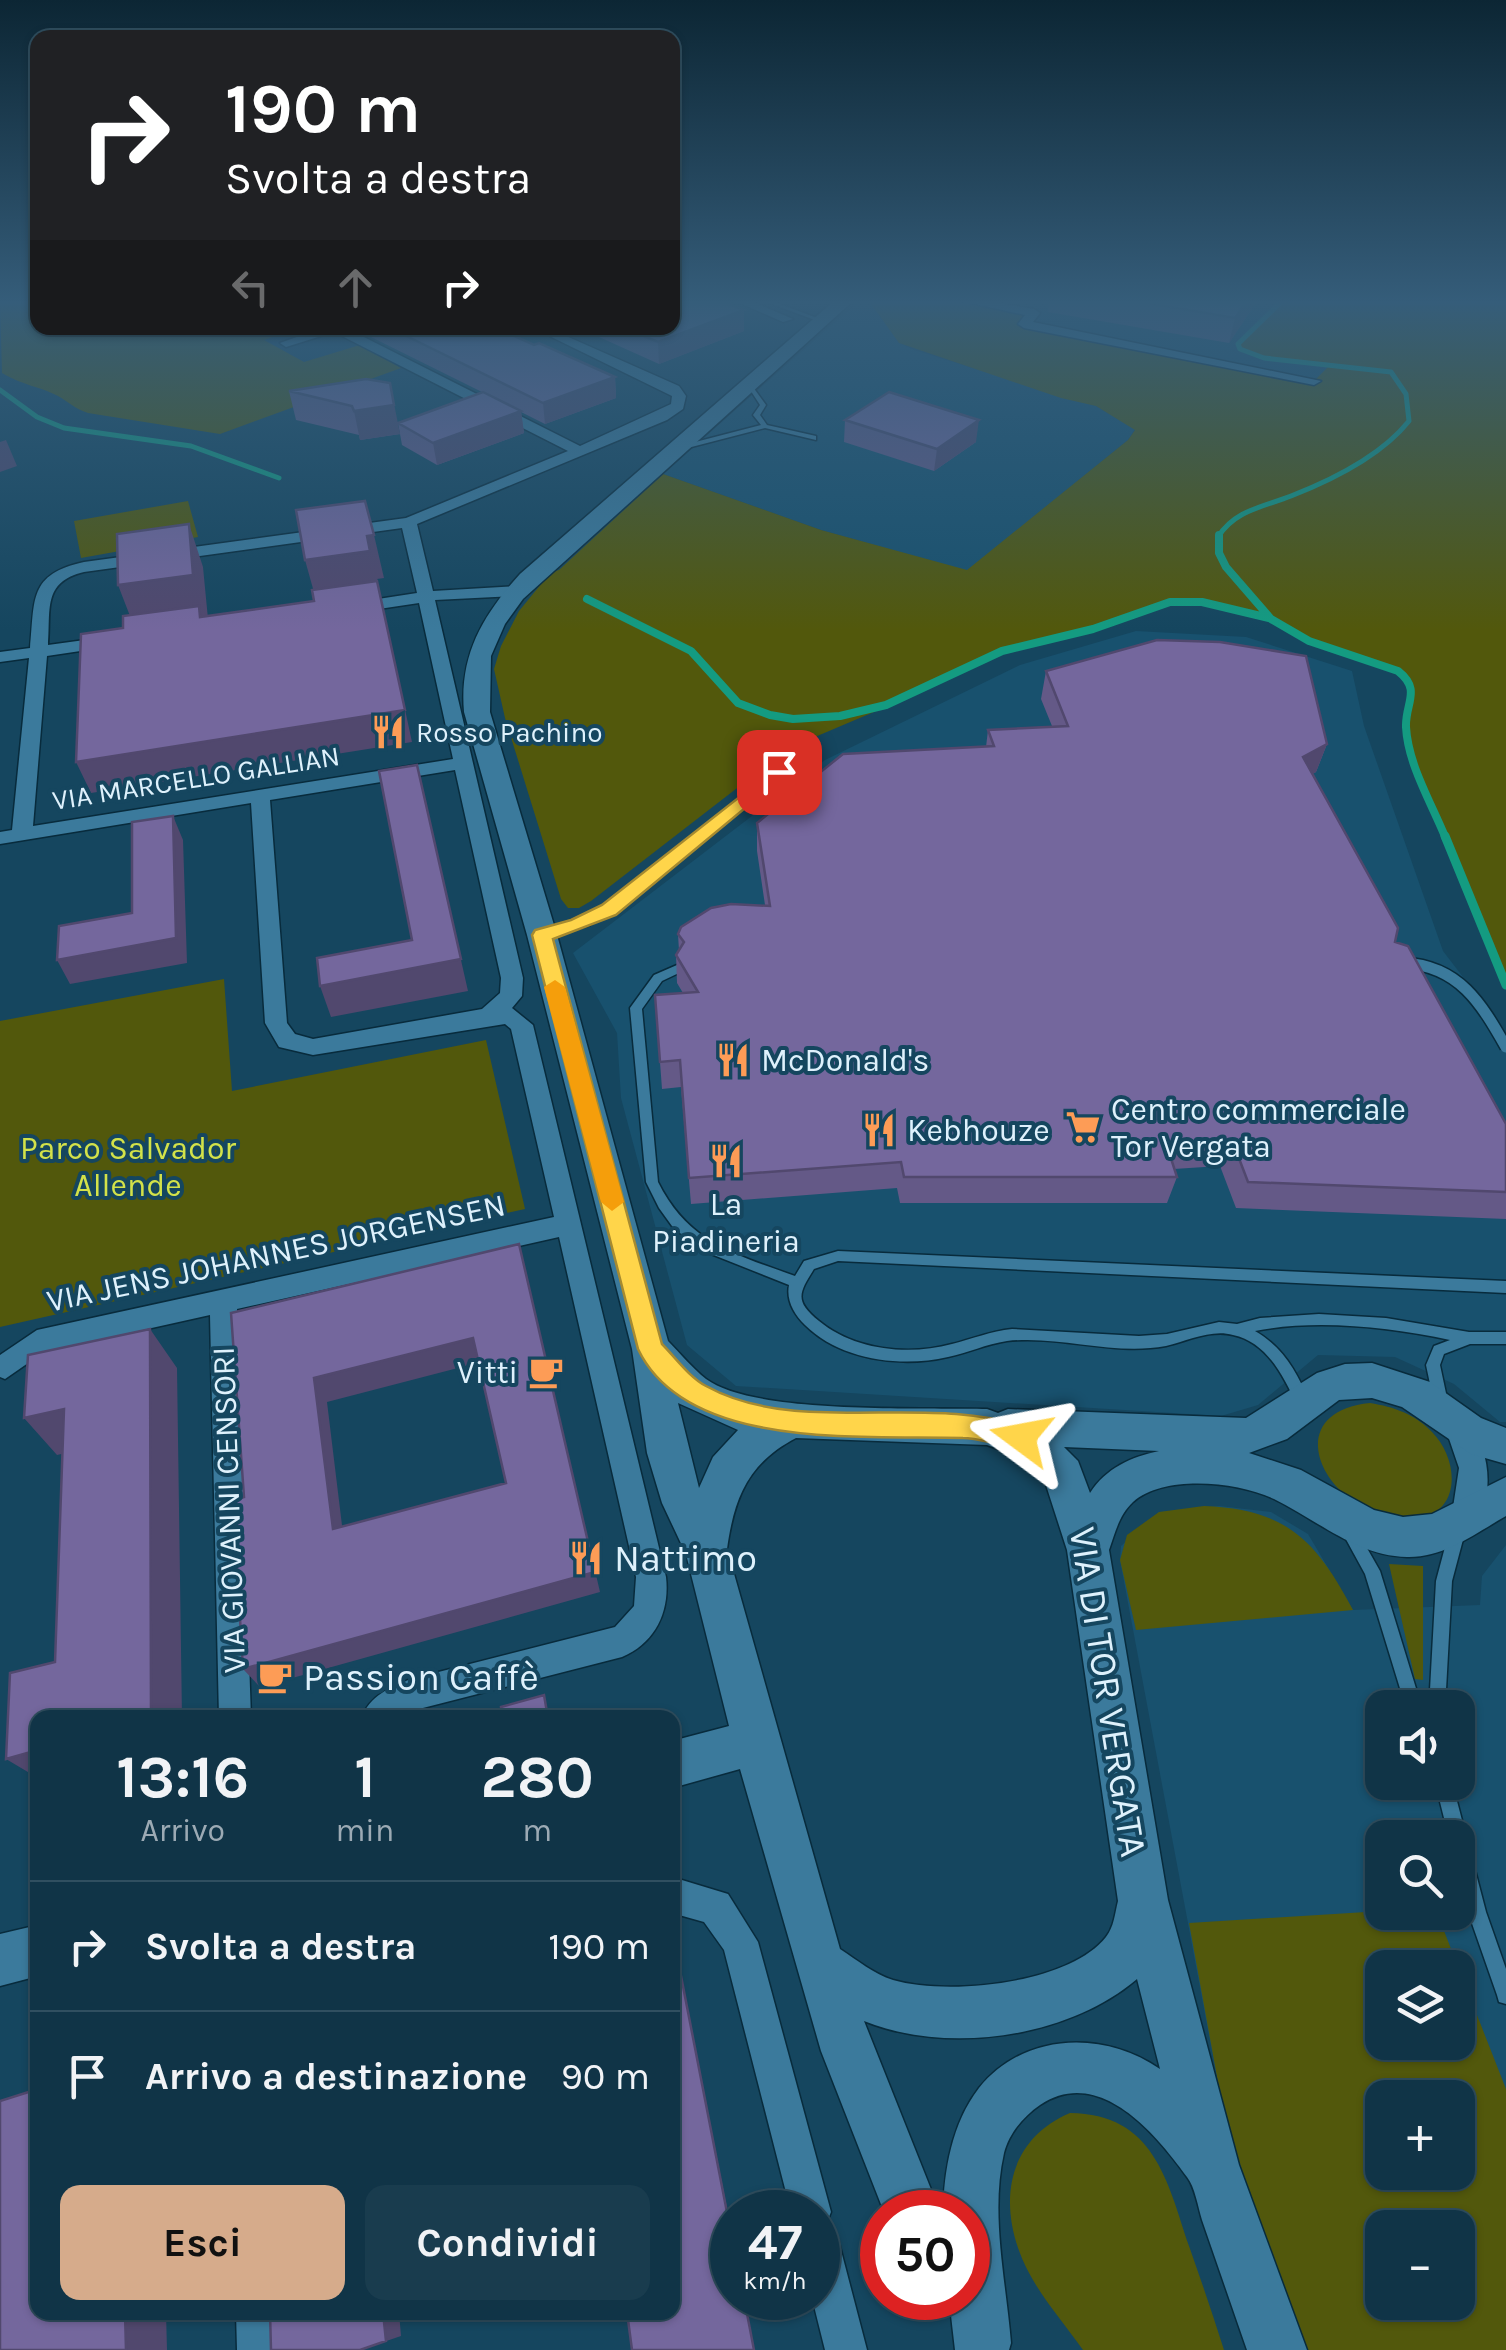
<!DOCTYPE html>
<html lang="it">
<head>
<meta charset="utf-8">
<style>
  :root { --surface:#103447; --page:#193c4e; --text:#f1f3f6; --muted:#9caab4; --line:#304f60; --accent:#d6ab8b }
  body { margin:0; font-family:Karla,sans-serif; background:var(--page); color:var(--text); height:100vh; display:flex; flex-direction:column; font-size:38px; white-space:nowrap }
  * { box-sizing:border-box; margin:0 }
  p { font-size:32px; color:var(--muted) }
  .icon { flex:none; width:55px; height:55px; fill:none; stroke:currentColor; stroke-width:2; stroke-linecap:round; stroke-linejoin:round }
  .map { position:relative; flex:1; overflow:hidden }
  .drawer { position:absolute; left:30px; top:1710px; width:650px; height:610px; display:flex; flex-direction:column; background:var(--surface); border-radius:20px; box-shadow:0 2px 8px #0004,0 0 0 2px var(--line) }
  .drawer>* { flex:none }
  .banner { position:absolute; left:30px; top:30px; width:650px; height:305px; border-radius:20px; box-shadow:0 2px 8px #0004,0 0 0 2px var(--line); background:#202124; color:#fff; overflow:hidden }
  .controls { position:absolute; left:1365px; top:1690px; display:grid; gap:20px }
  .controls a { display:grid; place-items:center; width:110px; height:110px; border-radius:20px; background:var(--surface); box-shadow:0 2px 8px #0004,0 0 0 2px var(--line); font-size:50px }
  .speed { position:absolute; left:710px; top:2190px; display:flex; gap:20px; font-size:50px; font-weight:700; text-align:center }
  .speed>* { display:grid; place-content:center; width:130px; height:130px; border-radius:50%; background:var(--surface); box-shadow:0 2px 8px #0004,0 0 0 2px var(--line); line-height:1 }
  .speed small { font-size:25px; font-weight:400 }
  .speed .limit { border:15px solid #d22; background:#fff; color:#111 }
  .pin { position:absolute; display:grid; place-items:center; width:85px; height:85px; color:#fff; margin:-42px; border-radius:20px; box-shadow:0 5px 15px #0006 }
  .me { position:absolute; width:110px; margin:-55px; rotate:283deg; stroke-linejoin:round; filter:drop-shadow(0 0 8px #0008) }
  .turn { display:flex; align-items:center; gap:35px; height:210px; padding:0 30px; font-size:45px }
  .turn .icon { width:130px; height:130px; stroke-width:2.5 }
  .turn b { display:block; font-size:70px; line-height:85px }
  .lanes { display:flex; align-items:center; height:95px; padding:0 30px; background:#0003; justify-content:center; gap:50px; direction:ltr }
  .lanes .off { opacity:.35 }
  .eta { display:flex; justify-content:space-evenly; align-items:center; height:170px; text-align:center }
  .eta b { font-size:60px; font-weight:700; line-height:70px }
  .cta { display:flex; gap:20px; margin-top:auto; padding:20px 30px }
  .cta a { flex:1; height:115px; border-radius:20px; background:var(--accent); color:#111; font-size:40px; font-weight:700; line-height:115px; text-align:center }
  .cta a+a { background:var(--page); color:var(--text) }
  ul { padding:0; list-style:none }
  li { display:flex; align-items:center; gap:30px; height:130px; padding:0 30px; border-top:2px solid var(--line) }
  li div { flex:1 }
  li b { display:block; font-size:38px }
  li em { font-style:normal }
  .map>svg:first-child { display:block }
  .built { fill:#18516e; fill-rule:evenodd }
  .green { fill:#52580c; fill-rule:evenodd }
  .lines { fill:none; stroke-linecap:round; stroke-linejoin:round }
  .stream-far2 { stroke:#149b81; stroke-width:5 }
  .stream-far1 { stroke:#149b81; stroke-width:8 }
  .stream { stroke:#149b81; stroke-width:9 }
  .lane-casing { stroke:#082b3c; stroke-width:3 }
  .street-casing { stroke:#082b3c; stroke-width:3 }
  .secondary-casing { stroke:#082b3c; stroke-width:3 }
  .lane { fill:#3b7a9c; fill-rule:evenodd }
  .street { fill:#3b7a9c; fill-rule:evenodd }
  .secondary { fill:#3b7a9c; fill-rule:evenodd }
  .lane-bridge-casing { stroke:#082b3c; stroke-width:14; stroke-linecap:butt }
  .lane-bridge { stroke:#3b7a9c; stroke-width:11 }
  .wall { fill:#645987 }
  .shaded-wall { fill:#51486e }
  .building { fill:#74679d; stroke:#51486e; stroke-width:2.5; fill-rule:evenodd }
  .route { fill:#ffd54a; stroke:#a68a30; stroke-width:2.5 }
  .slow { fill:#f59e0b }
  .labels { text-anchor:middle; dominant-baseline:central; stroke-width:8; stroke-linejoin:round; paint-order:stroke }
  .far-poi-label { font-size:28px; fill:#def1fc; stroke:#15465f; text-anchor:start }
  .far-street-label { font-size:28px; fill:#def1fc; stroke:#15465f }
  .poi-label { font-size:32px; fill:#def1fc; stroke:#15465f; text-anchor:start }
  .park-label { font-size:32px; fill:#d3e249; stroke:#15465f }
  .street-label { font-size:32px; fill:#def1fc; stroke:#15465f }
  .near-poi-label { font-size:38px; fill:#def1fc; stroke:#15465f; text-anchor:start }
  .near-street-label { font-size:38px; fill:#def1fc; stroke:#15465f }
</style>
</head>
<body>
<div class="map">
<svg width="1506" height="2350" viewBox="0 0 1506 2350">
  <rect width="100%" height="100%" fill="#15465f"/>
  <path class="built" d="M859,301H869L899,343L914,350L1096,406L1135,429L1128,440L967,571L821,530L663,474Z
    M967,301H1282L1250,329L1331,365L1314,381L1024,324L1033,313Z
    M1136,631L1246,637L1352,671L1364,726L1443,951L1506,1033V1422H1500L1454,1384L1395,1357L1318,1355L1258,1405L1221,1416L736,1386L687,1345L621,1098L617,1033L573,953L825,760L1020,665Z
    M1219,1506L1271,1512L1308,1534L1353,1610L1480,1605L1482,1576L1506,1545V2350H1307L1226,2126L1120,1560L1121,1546L1159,1512ZM1382,1708H1458V1782H1382ZM1382,1838H1458V1912H1382ZM1382,1968H1458V2042H1382ZM1382,2098H1458V2172H1382ZM1382,2228H1458V2302H1382Z"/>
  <path class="green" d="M0,301H37L38,328H299L264,340L304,362L360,345L401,368L220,434L88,413C75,409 69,402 58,396C39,386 24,386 2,373Z
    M869,301H956L1034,313L1025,323L1314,381L1330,365L1259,357L1238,346L1250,329L1282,301H1506V985L1420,781L1406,735L1414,694L1411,683L1398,671L1309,641L1271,619L1181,601L979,660L928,689L789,748L591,901L579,908H568L561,899L505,718L494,669L501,646L519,611L551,572L559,570L663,474L821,530L967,570L1128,440L1135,430L1096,406L1061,398L899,343Z
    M188,501L198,537L81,558L74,521Z
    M224,979L232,1091L486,1040L525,1209L0,1327V1021Z
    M1370,1403C1394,1407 1415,1414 1432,1432C1460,1460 1462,1516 1413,1518C1329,1523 1271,1413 1370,1403Z
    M1204,1506C1286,1509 1316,1540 1353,1610L1136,1630L1120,1560L1127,1535L1159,1512Z
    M1389,1564L1423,1566V1680L1415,1679Z
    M1382,1911L1437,1913L1506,2089V2350H1307L1226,2126L1189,1923ZM1382,1968H1458V2042H1382ZM1382,2098H1458V2172H1382ZM1382,2228H1458V2302H1382Z
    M1070,2113C1154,2114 1167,2180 1189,2246C1201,2280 1213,2315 1224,2350H1083C1064,2323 1039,2295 1025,2265C997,2205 1006,2140 1070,2113Z"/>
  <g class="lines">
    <path class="stream-far2" d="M0,390L37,417L64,428L191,446L279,478
      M1218,537C1235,510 1263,507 1291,496C1332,480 1381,456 1409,421L1406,394L1391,372L1264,358L1240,349L1238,344L1282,301"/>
    <path class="stream-far1" d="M1219,535V553L1226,567L1271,619L1309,641L1398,671C1422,690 1405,703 1406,727C1408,765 1432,804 1446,839
      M587,599L691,651L738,703L770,715L793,719L840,716L886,705L1002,651L1093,629L1170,602H1202L1269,618"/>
    <path class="stream" d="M1445,836L1506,985"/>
    <g class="lane-casing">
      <path id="lane" d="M764,301H772L825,321L820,322Z
        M750,383L766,405L760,415L767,425L816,436V440L765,428L676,451V447L761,425L753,415L760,405L747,385Z
        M806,747L811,750L809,752L621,906L590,925L542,939L538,938L537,935L538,932L582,919L613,902Z
        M677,965L682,969L681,972L662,981L642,1009L658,1182C689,1244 735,1254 795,1276L804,1261L838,1251L1506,1281V1293L838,1261L814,1269C799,1293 794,1301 819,1321C854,1350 908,1356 952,1344C972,1339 991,1331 1012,1329L1139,1336L1167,1334L1219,1322L1237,1324L1260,1318L1319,1314L1386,1318L1469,1332H1506V1344H1470L1444,1354L1440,1365L1447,1398L1445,1402L1440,1404L1435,1402L1433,1398L1426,1365L1434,1346L1450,1340C1388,1327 1317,1319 1255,1331C1283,1347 1297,1372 1309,1401L1307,1405L1302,1407L1297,1405C1284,1377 1267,1342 1233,1335C1211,1329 1188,1341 1166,1346C1113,1356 1060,1335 1007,1341C986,1344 968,1353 948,1357C901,1368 840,1360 805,1325C794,1314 786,1300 789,1285L706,1252L688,1240L672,1226L659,1208L646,1182L630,1008L654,975Z
        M1350,1525L1355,1527L1380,1571L1422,1708H1406L1365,1574L1342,1532L1345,1527Z
        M1457,1525L1462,1527L1465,1532L1452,1581L1445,1708H1429L1436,1581L1449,1532L1452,1527Z
        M1435,1782H1452L1486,1912L1506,1969V2004L1499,2002L1497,1995L1468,1912L1458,1871V1838H1449Z"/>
    </g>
    <g class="street-casing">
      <path id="street" d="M735,301H751L793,319L783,322Z
        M961,301H986L1034,309L1040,313L1033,322L1321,381L1314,385L1024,328L1018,324L1025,315Z
        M322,328H346L580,446L671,404L672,396L533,328H548L679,386L686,396L683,409L667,420L417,524L433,591L517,586L525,591L517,596L435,600L523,978L522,996L512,1008L533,1025L666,1577C670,1612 655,1643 622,1657L415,1710L402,1718H361C370,1696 390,1687 411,1679L615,1627L634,1606L636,1577L559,1237L237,1309L251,1718H219L210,1315L44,1352L5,1379L0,1377V1355L37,1330L554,1217L511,1029L505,1024L313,1055L279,1047L265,1023L251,803L0,844V832L12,830L29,658L0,662V652L30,648C35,600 28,574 84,562L406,518L568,451L334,332L286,347L280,343ZM402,528L417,593L352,603L344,608L352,613L419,603L453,759L33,826L47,656L114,646L123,641L114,636L48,645C51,610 42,582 84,572ZM455,770L501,978L500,993L482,1009L313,1039L295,1034L287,1023L270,800Z
        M1458,1411L1468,1415C1488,1452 1495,1484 1478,1524L1467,1528L1456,1524L1452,1514L1459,1468L1444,1424L1448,1415Z
        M672,1877L728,1894L758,1942L831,2212L827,2222L832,2225L838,2239L867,2350H825L812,2298H818V2212H791L724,1950L704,1922L672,1913Z
        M236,2312H278L279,2350H237Z"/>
    </g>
    <g class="secondary-casing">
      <path id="secondary" d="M834,301H853L523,599L505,624L491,656L490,712L557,935L668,1341C680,1353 692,1368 706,1379C755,1415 922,1407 987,1409L998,1413L1008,1409L1246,1418L1317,1373L1345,1364L1372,1363L1430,1382L1481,1418L1506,1428V1464L1471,1454L1402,1407L1372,1398L1339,1400L1287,1439L1249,1453L1301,1470L1374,1510L1403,1517L1432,1514L1506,1477V1516C1476,1533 1444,1558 1407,1557C1357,1556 1317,1520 1274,1499C1238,1482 1165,1474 1133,1502C1119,1515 1115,1533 1109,1550L1168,1900L1239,2165L1307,2350H1247C1232,2307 1217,2263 1202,2220C1198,2207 1195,2187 1187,2177C1156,2134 1099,2065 1040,2105C1024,2116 1009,2133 1004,2153C990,2214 1006,2281 1011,2343L1009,2350H955L949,2298H968V2212H943C944,2170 952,2123 979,2088C1024,2032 1104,2030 1160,2069L1137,1979C1068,2038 947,2055 864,2021L940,2212H884L821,2051L740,1769L672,1788V1741L729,1726L686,1554L662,1503L647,1453L632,1349L527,935L464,712C459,655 483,615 520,574ZM678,1403L738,1430L713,1457L699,1488ZM796,1438L987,1445L1020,1457L1046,1485L1067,1550L1118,1901C1115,1913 1114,1927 1106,1937C1069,1984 948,1996 893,1980C874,1974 857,1960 840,1949L727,1549C734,1498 748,1463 796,1438ZM1064,1447L1159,1451C1131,1457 1106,1468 1090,1493L1078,1461Z
        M38,1925V1976L0,1986V1934Z"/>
    </g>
    <use href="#lane" class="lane"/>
    <use href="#street" class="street"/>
    <use href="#secondary" class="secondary"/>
    <g class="lane-bridge-casing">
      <path id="lane-bridge" d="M1404,963C1459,966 1481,1003 1506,1047"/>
    </g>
    <use href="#lane-bridge" class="lane-bridge"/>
  </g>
  <path class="wall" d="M1049,301H1257L1229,343L1048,312Z
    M368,328H497L534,345L615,377L616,398L545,424L521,412L524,433L437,465L402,445L398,423L482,392L369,336Z
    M579,328H672L744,331L659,364Z
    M366,379L400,434L360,440L359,435L296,420L289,391Z
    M845,420L976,442L934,471L844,442Z
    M1046,671L1327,744L1316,772L1312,774L1395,942L1506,1124V1219L1236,1208L1220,1166L1174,1169L1177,1177L1167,1203H900L897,1188L691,1204L681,1087L662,1089L655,995L683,993L677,983L676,955L679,951L678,934L765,905L757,851V823L986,747L988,730L1052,726L1041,699Z"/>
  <path class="shaded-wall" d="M1247,301H1257L1229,343L1235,318Z
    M744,310V331L659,364L658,342Z
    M615,377L616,398L545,424L543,403Z
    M390,383L400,434L360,440L354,411Z
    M521,411L524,433L437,465L433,443Z
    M979,420L976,442L934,471L937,449Z
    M6,440L17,466L0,472V442Z
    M189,524L203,567L208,619L135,629L118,585Z
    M374,535L384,578L377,579L412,742L91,793L76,762L317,603L305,560L367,536Z
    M1327,744L1316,772L1293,785L1303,757Z
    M424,797L468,991L331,1017L320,986L461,959Z
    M173,816L183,840L187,963L70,984L57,960L176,938Z
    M519,1244L600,1592L260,1687L243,1669L595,1572Z
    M150,1329L177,1368L182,1718H151Z
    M473,1338L481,1362L327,1402L345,1550L333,1529L314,1378Z
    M64,1409L95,1446L57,1455L24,1418Z
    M38,1750V1778L6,1759Z
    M681,1976L732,2233V2238Z
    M125,2312H166L167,2350H126Z
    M383,2312H399L401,2336L360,2350Z"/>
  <path class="building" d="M672,301H721L744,310L658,342L624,328H672Z
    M1135,301H1247L1235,318Z
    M390,328H497L534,345L539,343L615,377L543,403Z
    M366,379L390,383L394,405L354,411L352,406L289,391Z
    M483,392L521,411L433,443L398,423Z
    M889,392L979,420L937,449L845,420Z
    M365,501L374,535L367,536L370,551L305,560L296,510Z
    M189,524L193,575L118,585L117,534Z
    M377,581L405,710L76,762L81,634L123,628V616L199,606L200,617L314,601L312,590Z
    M1157,640L1220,642L1306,656L1327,744L1303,757L1398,928L1395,942L1408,946L1506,1124V1192L1248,1182L1232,1140L1166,1143L1177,1177H904L901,1162L689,1178L680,1060L660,1062L655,995L698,992L676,955L684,942L678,934L681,927L711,908L731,904L770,906L757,823L843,754L994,746L988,730L1068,726L1046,671Z
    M417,765L461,959L320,986L317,958L412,940L379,771Z
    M173,816L176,938L57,960L59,926L132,913V822Z
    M519,1244L595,1572L243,1669L233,1500L244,1497L231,1313ZM473,1338L506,1483L333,1529L314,1378Z
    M150,1329L151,1718H38V1750L6,1759L10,1673L55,1662L64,1409L24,1418L28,1355Z
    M544,1695L548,1718H502L501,1707Z
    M681,1976L732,2238V2298H744L754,2350H632L627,2312H672V1979Z
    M38,2089V2312H125L126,2350H0V2101Z
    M270,2312H383L386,2341L360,2350H271Z"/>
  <linearGradient id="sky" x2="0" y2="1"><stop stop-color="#0c2634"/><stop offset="0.48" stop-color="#355d7a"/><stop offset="1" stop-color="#355d7a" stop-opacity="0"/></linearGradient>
  <rect width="1506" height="630" fill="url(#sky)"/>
  <path class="route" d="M779,766L785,768V775L616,915L553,939L662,1344C675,1357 689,1377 706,1386C800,1438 929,1391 1030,1429L1034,1437L1030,1445C1015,1451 983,1438 963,1438C867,1435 687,1452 638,1349L532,935L535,930L571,920L602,905Z"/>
  <path class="slow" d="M555,980L565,987L624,1202L612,1211L601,1202L544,987Z"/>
  <defs>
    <g id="restaurant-bare" transform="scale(2.7)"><path d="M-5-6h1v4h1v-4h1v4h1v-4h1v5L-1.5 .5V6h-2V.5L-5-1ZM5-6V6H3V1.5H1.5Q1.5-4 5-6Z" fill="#fd9c56" stroke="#15465f" stroke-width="2.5" paint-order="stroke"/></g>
    <g id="supermarket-bare" transform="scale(2.7)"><path d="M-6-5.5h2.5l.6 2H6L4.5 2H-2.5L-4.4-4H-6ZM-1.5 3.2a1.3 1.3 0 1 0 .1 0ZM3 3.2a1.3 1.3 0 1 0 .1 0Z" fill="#fd9c56" stroke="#15465f" stroke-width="2.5" paint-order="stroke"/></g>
    <g id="cafe-bare" transform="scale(2.7)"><path d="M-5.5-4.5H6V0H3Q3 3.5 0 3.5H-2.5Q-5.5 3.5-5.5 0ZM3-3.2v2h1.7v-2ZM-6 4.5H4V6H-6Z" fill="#fd9c56" stroke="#15465f" stroke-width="2.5" paint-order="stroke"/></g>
  </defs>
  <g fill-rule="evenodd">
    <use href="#restaurant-bare" x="388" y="732"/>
    <use href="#restaurant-bare" x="733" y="1060"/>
    <use href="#supermarket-bare" x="1083" y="1127"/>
    <use href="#restaurant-bare" x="879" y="1130"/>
    <use href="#restaurant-bare" x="726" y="1161"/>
    <use href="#cafe-bare" x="546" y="1372"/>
    <use href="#restaurant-bare" x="586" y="1558"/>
    <use href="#cafe-bare" x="275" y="1677"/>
  </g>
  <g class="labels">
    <g class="far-poi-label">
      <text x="416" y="732">Rosso Pachino</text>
    </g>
    <g class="far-street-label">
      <text transform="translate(196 778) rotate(-9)">VIA MARCELLO GALLIAN</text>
    </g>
    <g class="poi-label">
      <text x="761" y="1060">McDonald's</text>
      <text x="1111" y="1109">Centro commerciale<tspan x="1111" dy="37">Tor Vergata</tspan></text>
      <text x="907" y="1130">Kebhouze</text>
      <text x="726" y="1204" text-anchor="middle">La<tspan x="726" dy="37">Piadineria</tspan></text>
      <text x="518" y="1372" text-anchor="end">Vitti</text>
    </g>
    <g class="park-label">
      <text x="128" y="1148">Parco Salvador<tspan x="128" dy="37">Allende</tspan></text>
    </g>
    <g class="street-label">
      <text transform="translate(276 1253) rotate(-12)">VIA JENS JOHANNES JORGENSEN</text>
      <text transform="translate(229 1510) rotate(-92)">VIA GIOVANNI CENSORI</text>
    </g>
    <g class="near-poi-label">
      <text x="614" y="1558">Nattimo</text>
      <text x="303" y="1677">Passion Caffè</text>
    </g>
    <g class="near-street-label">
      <text transform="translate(1108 1692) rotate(81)">VIA DI TOR VERGATA</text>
    </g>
  </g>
</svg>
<div class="controls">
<a><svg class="icon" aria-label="sound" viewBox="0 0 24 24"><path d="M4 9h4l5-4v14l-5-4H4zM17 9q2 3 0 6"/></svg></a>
<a><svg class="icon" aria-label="search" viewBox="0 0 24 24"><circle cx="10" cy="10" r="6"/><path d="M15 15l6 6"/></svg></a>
<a><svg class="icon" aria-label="layers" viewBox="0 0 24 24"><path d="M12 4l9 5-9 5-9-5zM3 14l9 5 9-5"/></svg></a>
<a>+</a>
<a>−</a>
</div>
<div class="speed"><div>47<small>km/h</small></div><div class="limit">50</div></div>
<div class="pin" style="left:779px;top:772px;background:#d93025"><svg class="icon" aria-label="arrive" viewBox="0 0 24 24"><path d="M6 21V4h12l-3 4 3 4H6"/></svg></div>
<svg class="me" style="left:1021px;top:1437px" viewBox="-20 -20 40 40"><path d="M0-17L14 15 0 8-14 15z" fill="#ffd54a" stroke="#fff" stroke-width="4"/></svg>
<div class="banner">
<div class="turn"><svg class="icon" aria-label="right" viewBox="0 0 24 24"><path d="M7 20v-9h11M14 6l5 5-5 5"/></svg><div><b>190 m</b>Svolta a destra</div></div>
<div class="lanes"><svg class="icon off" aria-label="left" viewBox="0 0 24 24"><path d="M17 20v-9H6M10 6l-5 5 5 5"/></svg><svg class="icon off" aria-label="ahead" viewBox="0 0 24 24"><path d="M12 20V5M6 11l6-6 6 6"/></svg><svg class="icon" aria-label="right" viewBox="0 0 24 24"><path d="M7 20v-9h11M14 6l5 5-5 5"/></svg></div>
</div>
<section class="drawer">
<div class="eta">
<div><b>13:16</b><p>Arrivo</p></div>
<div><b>1</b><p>min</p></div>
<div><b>280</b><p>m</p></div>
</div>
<ul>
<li><svg class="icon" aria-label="right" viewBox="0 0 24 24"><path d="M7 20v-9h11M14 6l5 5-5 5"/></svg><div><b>Svolta a destra</b></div><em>190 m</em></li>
<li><svg class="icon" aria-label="arrive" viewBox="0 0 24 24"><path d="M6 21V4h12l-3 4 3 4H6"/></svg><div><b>Arrivo a destinazione</b></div><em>90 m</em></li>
</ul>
<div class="cta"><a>Esci</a><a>Condividi</a></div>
</section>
</div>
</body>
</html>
